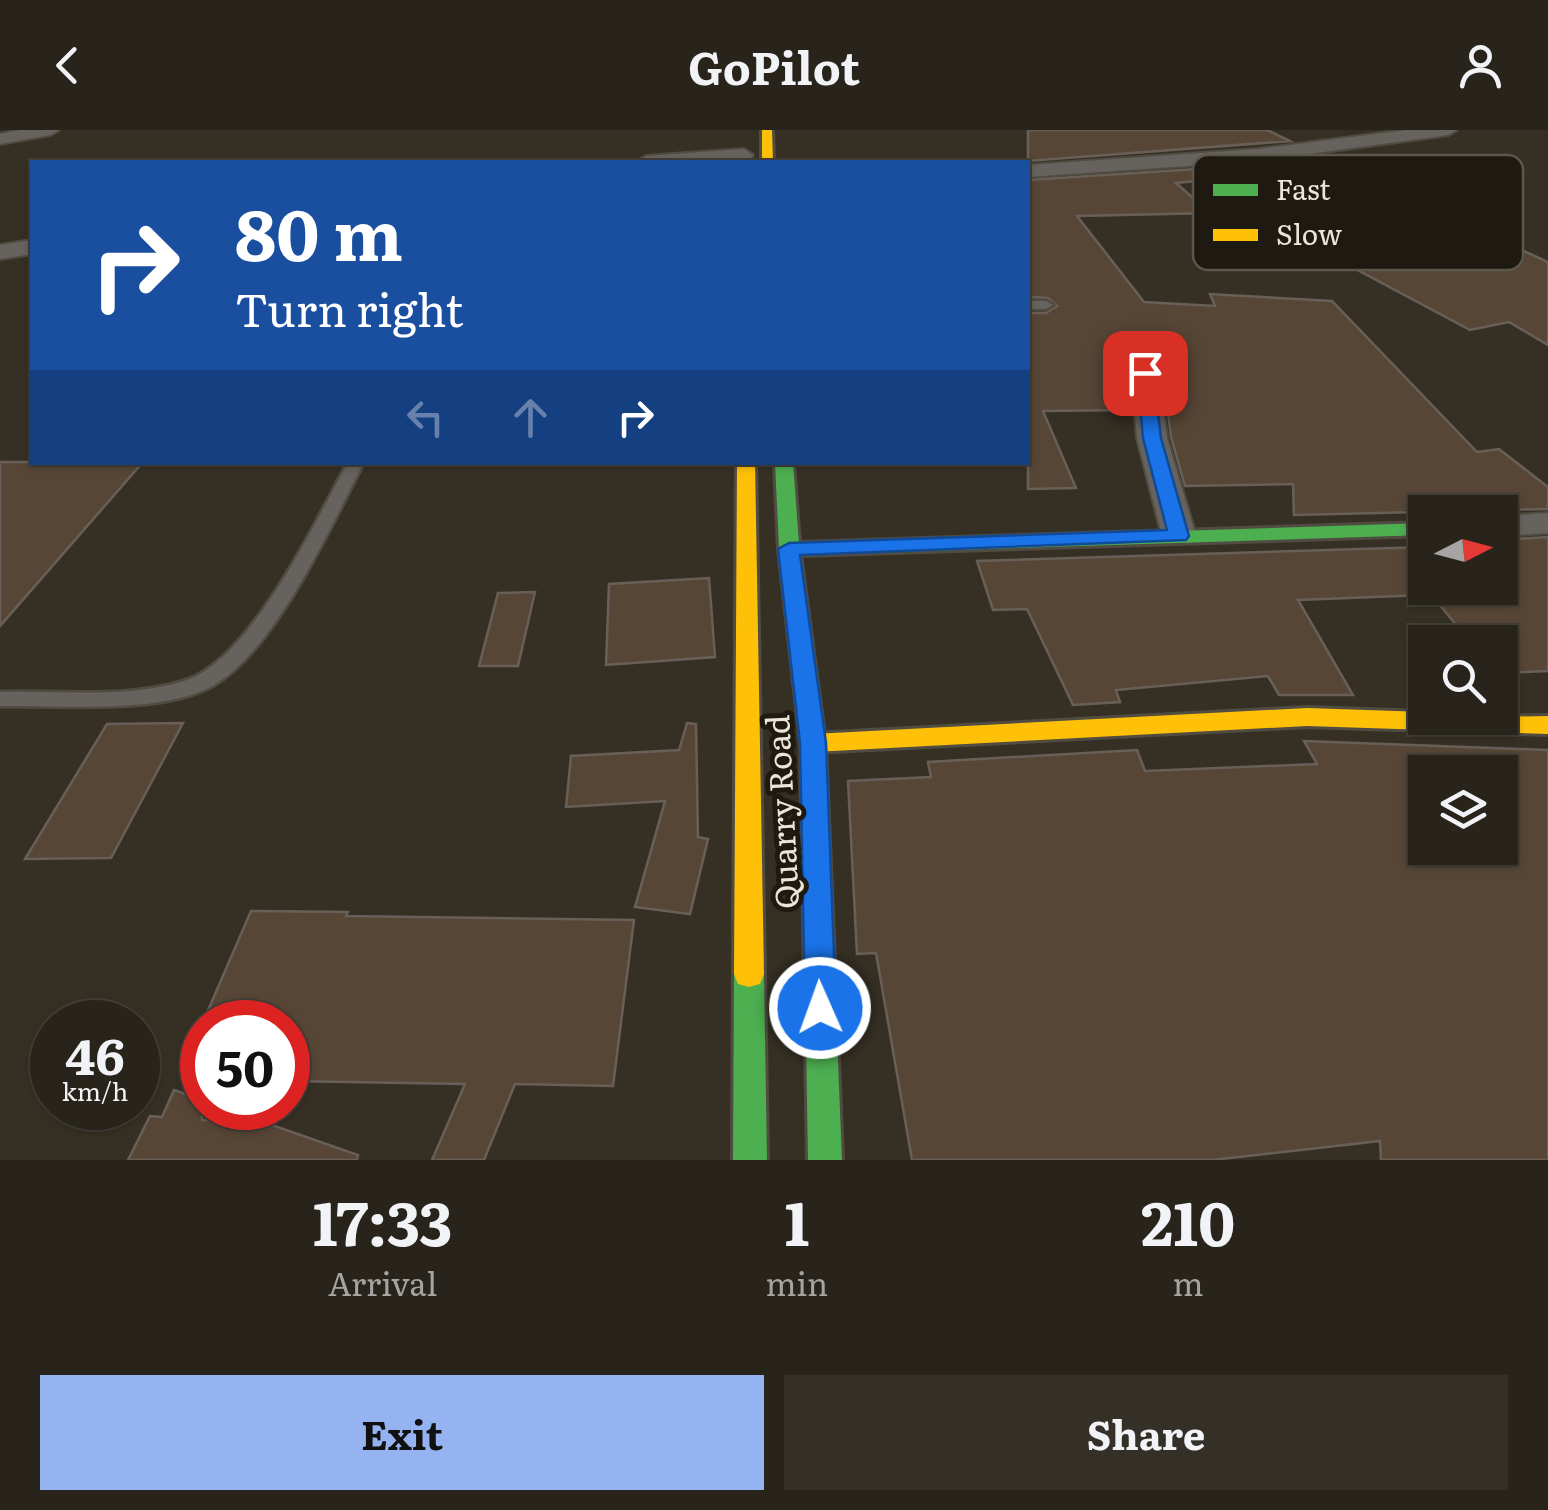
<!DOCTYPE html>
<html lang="en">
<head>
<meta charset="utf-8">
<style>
  :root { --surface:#28241b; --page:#343028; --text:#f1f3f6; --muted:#a5a4a3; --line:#44413a; --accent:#95b2f1 }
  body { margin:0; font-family:Literata,serif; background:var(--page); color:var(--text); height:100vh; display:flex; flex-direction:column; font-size:38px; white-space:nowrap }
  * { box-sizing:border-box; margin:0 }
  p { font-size:32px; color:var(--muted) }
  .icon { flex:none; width:55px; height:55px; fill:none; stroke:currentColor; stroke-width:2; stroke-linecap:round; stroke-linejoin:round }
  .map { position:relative; height:1030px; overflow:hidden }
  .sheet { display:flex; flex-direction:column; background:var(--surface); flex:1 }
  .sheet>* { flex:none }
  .hud { position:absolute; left:30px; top:30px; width:1000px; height:305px; border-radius:0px; box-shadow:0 2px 8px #0004,0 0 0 2px var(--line); background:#1a4fa0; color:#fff; overflow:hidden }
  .needle { width:65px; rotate:84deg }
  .tools { position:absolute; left:1408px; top:365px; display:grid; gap:20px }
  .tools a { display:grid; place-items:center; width:110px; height:110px; border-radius:0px; background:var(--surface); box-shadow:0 2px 8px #0004,0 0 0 2px var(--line); font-size:50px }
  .speed { position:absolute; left:30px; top:870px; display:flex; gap:20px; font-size:50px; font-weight:700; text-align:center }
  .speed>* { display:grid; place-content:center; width:130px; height:130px; border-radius:50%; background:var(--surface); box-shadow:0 2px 8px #0004,0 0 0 2px var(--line); line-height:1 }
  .speed small { font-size:25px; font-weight:400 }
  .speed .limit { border:15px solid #d22; background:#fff; color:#111 }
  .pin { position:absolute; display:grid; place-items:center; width:85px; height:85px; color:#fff; margin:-42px; border-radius:20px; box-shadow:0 5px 15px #0006 }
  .me { position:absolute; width:110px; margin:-55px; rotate:358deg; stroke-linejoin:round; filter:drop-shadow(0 0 8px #0008) }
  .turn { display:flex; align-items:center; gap:35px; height:210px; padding:0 40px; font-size:45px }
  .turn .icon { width:130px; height:130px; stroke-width:2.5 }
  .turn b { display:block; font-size:70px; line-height:85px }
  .lanes { display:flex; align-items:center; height:95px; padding:0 40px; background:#0003; justify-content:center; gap:50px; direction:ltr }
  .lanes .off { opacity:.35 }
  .eta { display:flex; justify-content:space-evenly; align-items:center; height:170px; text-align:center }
  .eta b { font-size:60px; font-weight:700; line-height:70px }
  .action { display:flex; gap:20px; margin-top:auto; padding:20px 40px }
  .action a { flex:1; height:115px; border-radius:0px; background:var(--accent); color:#111; font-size:40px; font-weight:700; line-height:115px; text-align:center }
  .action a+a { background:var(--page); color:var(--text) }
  header { display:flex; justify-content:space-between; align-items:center; height:130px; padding:0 40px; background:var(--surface); font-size:45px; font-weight:700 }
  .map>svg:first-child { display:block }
  .building { fill:#574636; stroke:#686058; stroke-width:2.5; fill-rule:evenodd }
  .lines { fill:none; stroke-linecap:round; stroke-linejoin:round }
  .lane-casing { stroke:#514c42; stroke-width:5 }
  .street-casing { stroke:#514c42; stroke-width:4 }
  .fast-casing { stroke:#514c42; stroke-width:6 }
  .slow-casing { stroke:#514c42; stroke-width:6 }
  .lane { fill:#66635e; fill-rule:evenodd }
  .street { fill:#66635e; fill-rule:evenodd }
  .fast { fill:#4caf50; fill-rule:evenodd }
  .slow { fill:#ffc107; fill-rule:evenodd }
  .route { fill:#1a73e8; stroke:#114b97; stroke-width:2.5 }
  .labels { text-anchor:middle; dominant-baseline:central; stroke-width:10; stroke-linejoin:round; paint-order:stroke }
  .street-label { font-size:32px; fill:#ece5d8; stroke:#1f1a11 }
  .key { fill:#1f1a11; stroke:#5c574d; stroke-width:2.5 }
  .key-label { font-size:28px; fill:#ece5d8 }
</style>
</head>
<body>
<header><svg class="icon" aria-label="back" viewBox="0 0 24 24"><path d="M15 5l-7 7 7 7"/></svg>GoPilot<svg class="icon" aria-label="person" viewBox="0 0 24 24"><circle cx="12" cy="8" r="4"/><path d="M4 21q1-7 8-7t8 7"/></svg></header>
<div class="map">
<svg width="1548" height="1030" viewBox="0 0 1548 1030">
  <rect width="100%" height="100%" fill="#363024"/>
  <path class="building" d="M1028,0H1267L1290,11L1028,31Z
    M1321,26L1343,37L1176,53L1210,83L1077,86L1144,172L1215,176L1210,164L1332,171L1477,322L1499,319L1548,357V379L1294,385L1293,354L1185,356L1171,307L1163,243L1147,232L1127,243L1131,280L1043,281L1076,358L1028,359V183H1046L1057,176L1048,168L1028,167V50L1258,35Z
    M1451,88L1548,132V215L1509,192L1470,200L1305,112Z
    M0,332H143L0,496Z
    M1548,407V541L1500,543V512H1470L1426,458H1500V410Z
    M1425,417V465L1298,470L1353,565H1279L1268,546L1116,560L1120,572L1073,575L1027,479L993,480L977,431Z
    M709,448L715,527L606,535L609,454Z
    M535,462L518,536H479L498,463Z
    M183,593L111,728L25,729L107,594Z
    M687,593L696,594L698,707L708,709L690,784L635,777L665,671L566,677L571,626L679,620Z
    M1304,611L1548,620V1030H1381L1380,1011L1212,1030H912L876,823L857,824L848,651L931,647L928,632L1137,620L1145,641L1317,634ZM1425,642H1500V718H1425Z
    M251,781L348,782L346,786L634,790L613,956L515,954L484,1030H432L465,954L288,951V892H203Z
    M174,960L202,970V990L272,995L358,1025L357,1030H128L150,986L162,987Z"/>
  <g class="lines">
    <g class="lane-casing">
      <path id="lane" d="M1028,171H1046L1053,175L1046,179H1028Z
        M348,332H364C331,396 276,519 214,555C163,585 59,575 0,576V562C59,560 127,569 184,551C251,530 315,392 348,332Z"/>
    </g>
    <g class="street-casing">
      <path id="street" d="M20,0H59L50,5L0,14V4Z
        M1407,0H1457L1448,5L1258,31L1028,47V35L1258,19Z
        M744,19L753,25L751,29L637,32L646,26Z
        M32,110V124L0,129V115Z
        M1145,235L1159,243L1167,308L1196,406L1191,413H1167L1162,406L1137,308L1131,243Z
        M1548,383V403L1500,406V386Z"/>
    </g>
    <g class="fast-casing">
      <path id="fast" d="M775,332H793L799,413L1425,393V405L800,425L825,613L842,1030H808L801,613L779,419Z
        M749,831L760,834L764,844L767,1030H733L734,844L738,834Z"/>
    </g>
    <g class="slow-casing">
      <path id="slow" d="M762,0H772L773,32H762Z
        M737,332H755L764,844L760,854L749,857L738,854L734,844Z
        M1307,578L1425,582V588L1548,586V604L1307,596L813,622L804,619L801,613L804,607L813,604Z"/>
    </g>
    <use href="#lane" class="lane"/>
    <use href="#street" class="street"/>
    <use href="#fast" class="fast"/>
    <use href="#slow" class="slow"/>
  </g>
  <path class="route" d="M1145,238L1153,243L1161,308L1189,406L1186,410L800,425L826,613L836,878L832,888L820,893L809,888L805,878L800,613L778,419L789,413L1167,400L1143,308L1137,243Z"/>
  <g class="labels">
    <g class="street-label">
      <text transform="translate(780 682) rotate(-93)">Quarry Road</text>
    </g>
  </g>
  <rect x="1193" y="25" width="330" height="115" rx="15" class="key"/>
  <rect x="1213" y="54" width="45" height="12" fill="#4caf50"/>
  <rect x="1213" y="99" width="45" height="12" fill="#ffc107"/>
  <g class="key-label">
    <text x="1276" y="70">Fast</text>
    <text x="1276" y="115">Slow</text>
  </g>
</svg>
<div class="tools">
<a><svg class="needle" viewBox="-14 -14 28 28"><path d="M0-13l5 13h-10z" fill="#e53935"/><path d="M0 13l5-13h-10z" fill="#a5a4a3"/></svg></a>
<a><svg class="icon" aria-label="search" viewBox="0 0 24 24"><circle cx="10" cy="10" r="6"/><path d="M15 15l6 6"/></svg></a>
<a><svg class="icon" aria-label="layers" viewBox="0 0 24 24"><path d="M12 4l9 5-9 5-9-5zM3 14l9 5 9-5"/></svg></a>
</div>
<div class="speed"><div>46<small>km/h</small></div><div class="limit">50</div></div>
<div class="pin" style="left:1145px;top:243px;background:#d93025"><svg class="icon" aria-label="arrive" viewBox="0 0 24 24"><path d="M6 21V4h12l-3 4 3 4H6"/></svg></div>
<svg class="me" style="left:820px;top:878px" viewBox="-20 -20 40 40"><circle r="17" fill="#1a73e8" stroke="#fff" stroke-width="3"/><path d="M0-11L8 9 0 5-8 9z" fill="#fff"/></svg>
<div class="hud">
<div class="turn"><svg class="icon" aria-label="right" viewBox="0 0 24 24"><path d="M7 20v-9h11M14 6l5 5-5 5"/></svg><div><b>80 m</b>Turn right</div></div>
<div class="lanes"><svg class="icon off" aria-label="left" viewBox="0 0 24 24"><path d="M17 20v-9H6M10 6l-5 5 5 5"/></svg><svg class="icon off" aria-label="ahead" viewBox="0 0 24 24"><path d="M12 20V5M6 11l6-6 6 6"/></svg><svg class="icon" aria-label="right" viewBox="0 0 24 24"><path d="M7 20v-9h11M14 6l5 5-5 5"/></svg></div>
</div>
</div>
<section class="sheet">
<div class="eta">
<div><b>17:33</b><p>Arrival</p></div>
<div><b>1</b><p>min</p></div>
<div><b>210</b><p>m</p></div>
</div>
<div class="action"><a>Exit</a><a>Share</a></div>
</section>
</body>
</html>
